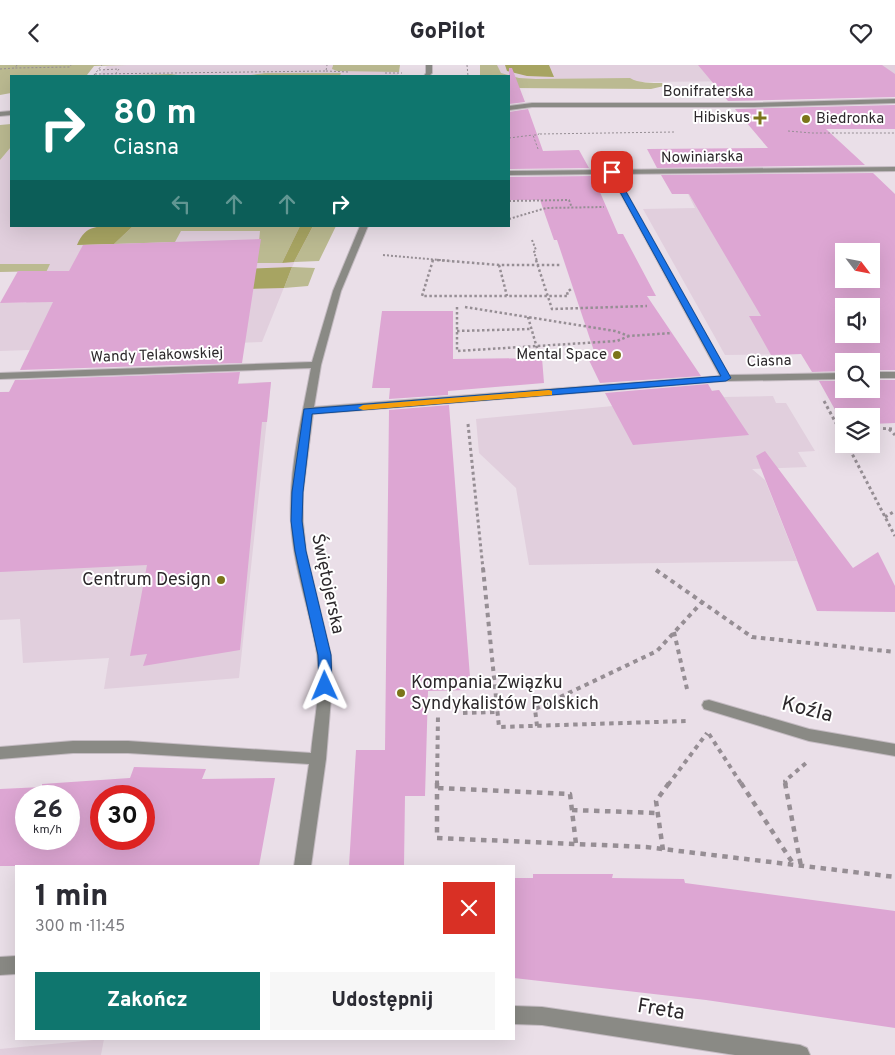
<!DOCTYPE html>
<html lang="pl">
<head>
<meta charset="utf-8">
<style>
  :root { --surface:#fff; --page:#f7f7f7; --text:#2b2b33; --muted:#7c7c81; --accent:#0f766e }
  body { margin:0; font-family:Overpass,sans-serif; background:var(--page); color:var(--text); height:100vh; display:flex; flex-direction:column; font-size:19px; white-space:nowrap }
  * { box-sizing:border-box; margin:0 }
  p { font-size:16px; color:var(--muted) }
  .icon { flex:none; width:28px; height:28px; fill:none; stroke:currentColor; stroke-width:2; stroke-linecap:round; stroke-linejoin:round }
  .map { position:relative; flex:1; overflow:hidden }
  .sheet { position:absolute; left:15px; top:800px; width:500px; height:175px; display:flex; flex-direction:column; background:var(--surface); border-radius:0px; box-shadow:0 5px 20px #0002 }
  .sheet>* { flex:none }
  .banner { position:absolute; left:10px; top:10px; width:500px; height:152px; border-radius:0px; box-shadow:0 5px 20px #0002; background:#0f766e; color:#fff; overflow:hidden }
  .needle { width:32px; rotate:122deg }
  .tools { position:absolute; left:835px; top:178px; display:grid; gap:10px }
  .tools a { display:grid; place-items:center; width:45px; height:45px; border-radius:0px; background:var(--surface); box-shadow:0 5px 20px #0002; font-size:25px }
  .speed { position:absolute; left:15px; top:720px; display:flex; gap:10px; font-size:25px; font-weight:700; text-align:center }
  .speed>* { display:grid; place-content:center; width:65px; height:65px; border-radius:50%; background:var(--surface); box-shadow:0 5px 20px #0002; line-height:1 }
  .speed small { font-size:12px; font-weight:400 }
  .speed .limit { border:8px solid #d22; background:#fff; color:#111 }
  .pin { position:absolute; display:grid; place-items:center; width:42px; height:42px; color:#fff; margin:-21px; border-radius:10px; box-shadow:0 2px 8px #0006 }
  .me { position:absolute; width:55px; margin:-28px; rotate:359deg; stroke-linejoin:round; filter:drop-shadow(0 0 4px #0008) }
  .turn { display:flex; align-items:center; gap:18px; height:105px; padding:0 20px; font-size:22px }
  .turn .icon { width:65px; height:65px; stroke-width:2.5 }
  .turn b { display:block; font-size:35px; line-height:42px }
  .lanes { display:flex; align-items:center; height:48px; padding:0 20px; background:#0003; justify-content:center; gap:25px; direction:ltr }
  .lanes .off { opacity:.35 }
  .round { display:grid; place-items:center; flex:none; width:52px; height:52px; border-radius:0px; background:var(--page) }
  .headline { display:flex; align-items:center; justify-content:space-between; height:85px; padding:0 20px }
  h1 { font-size:30px; font-weight:800; line-height:38px }
  .action { display:flex; gap:10px; margin-top:auto; padding:10px 20px }
  .action a { flex:1; height:58px; border-radius:0px; background:var(--accent); color:#fff; font-size:20px; font-weight:800; line-height:58px; text-align:center }
  .action a+a { background:var(--page); color:var(--text) }
  header { display:flex; justify-content:space-between; align-items:center; height:65px; padding:0 20px; background:var(--surface); font-size:22px; font-weight:800 }
  .map>svg:first-child { display:block }
  .built { fill:#e1cfdd; fill-rule:evenodd }
  .green { fill:#bbba91 }
  .forest { fill:#a7a462 }
  .building { fill:#dda6d3; fill-rule:evenodd }
  .lines { fill:none; stroke-linecap:round; stroke-linejoin:round }
  .minor-casing { stroke:#c4bbc2; stroke-width:2 }
  .path-far5 { stroke:#968e94; stroke-width:1; stroke-dasharray:2 2; stroke-linecap:butt }
  .path-far4 { stroke:#968e94; stroke-width:2; stroke-dasharray:2 2; stroke-linecap:butt }
  .path-far3 { stroke:#968e94; stroke-width:2.5; stroke-dasharray:2.5 2.5; stroke-linecap:butt }
  .path-far2 { stroke:#968e94; stroke-width:3; stroke-dasharray:3 3; stroke-linecap:butt }
  .path-far1 { stroke:#968e94; stroke-width:4; stroke-dasharray:4.5 4.5; stroke-linecap:butt }
  .path { stroke:#968e94; stroke-width:4.5; stroke-dasharray:5.5 5.5; stroke-linecap:butt }
  .minor { fill:#8a8a85; fill-rule:evenodd }
  .route { fill:#1a73e8; stroke:#114b97 }
  .slow { fill:#f59e0b }
  .poi-dot { fill:#7b751a; stroke:#fff; stroke-width:2 }
  .labels { text-anchor:middle; dominant-baseline:central; stroke-width:4; stroke-linejoin:round; paint-order:stroke }
  .far-street-label { font-size:15px; fill:#2d292c; stroke:#fff }
  .far-poi-label { font-size:15px; fill:#2d292c; stroke:#fff; text-anchor:end }
  .poi-label { font-size:18px; fill:#2d292c; stroke:#fff; text-anchor:end }
  .street-label { font-size:18px; fill:#2d292c; stroke:#fff }
  .near-street-label { font-size:21px; fill:#2d292c; stroke:#fff }
</style>
</head>
<body>
<header><svg class="icon" aria-label="back" viewBox="0 0 24 24"><path d="M15 5l-7 7 7 7"/></svg>GoPilot<svg class="icon" aria-label="heart" viewBox="0 0 24 24"><path d="M12 20l-8-8c-3-5 5-10 8-4 3-6 11-1 8 4z"/></svg></header>
<div class="map">
<svg width="895" height="990" viewBox="0 0 895 990">
  <rect width="100%" height="100%" fill="#eadfe8"/>
  <path class="built" d="M126,0H333L332,2L399,3L398,11H340L341,8H265L251,10L184,11L171,9L101,11V7L107,1Z
    M480,0H895V15L509,18V11H480Z
    M11,82V161H313L293,200L262,277L0,286V238H26L41,206L0,207V95Z
    M875,127L895,288L725,290L643,144L695,143L688,129ZM844,186H871V214H844ZM844,241H871V269H844Z
    M271,317L239,613L104,624L109,593L23,598L20,554L0,555V327Z
    M719,325L724,332L773,331L776,338H786L815,386L798,387L807,402L752,404L765,415L797,496L529,500L516,423L479,388L476,354L613,341L608,334Z
    M104,974L101,990H0V984Z"/>
  <path class="green" d="M0,0H126L94,1L87,10L81,11H11V28L0,30Z
    M333,0H400L399,7L337,6L332,4Z
    M480,0H497L501,8L519,13L536,14L630,13C638,18 652,18 662,18L664,21L651,24L509,23V11H480Z
    M265,8H341L340,11H98L171,9L184,11L251,10Z
    M11,59V82L0,95V60Z
    M300,161L282,198H257L260,166H181L175,177L114,179L132,162Z
    M313,161H336L319,196L294,197Z
    M0,199H50L32,237L41,206L0,207Z
    M292,202L315,203L308,221L284,223Z"/>
  <path class="forest" d="M505,0H549L554,12L527,11L507,6Z
    M120,161L132,162L114,179L77,180C86,158 99,162 120,161Z
    M300,161H313L294,197L282,198Z
    M292,202L284,223L240,224L245,204Z"/>
  <path class="building" d="M698,0H882L895,9V32L728,36Z
    M509,3H512L525,37L509,39Z
    M895,40V64H826L865,100L657,103L647,84L768,83L735,44Z
    M528,44L543,86L579,85L589,103L509,104V47Z
    M873,108L895,129V305H871V296H844V306L812,307L801,289L771,290L749,251H761L689,129H672L661,110ZM844,186H871V214H844ZM844,241H871V269H844Z
    M593,111L618,169H623L656,231H647L701,311L600,318L585,287L594,286L557,175H554L540,135H509V112Z
    M261,174L242,298L20,305L53,237L0,238L18,206H69L83,180Z
    M382,246H453V294L542,293L544,318L448,326V330L389,334L390,323H372Z
    M240,307L238,319L271,317L267,357H262L240,585L143,601L147,589L130,591L147,500L0,507V327H9L15,315Z
    M871,315H895V358L871,359V351H844L843,359L819,316H844V324H871Z
    M708,319L712,326L719,325L749,370L633,380L605,328Z
    M449,340L471,625L428,626L425,731H405L404,801H349L356,685H385L389,345Z
    M765,386L853,503L878,487L895,521V547L817,546L756,391Z
    M134,702L206,704L202,714L275,713L259,801H0V724L42,722V719L130,713ZM26,731H69V774H26ZM101,731H144V774H101Z
    M533,809H613L612,813L684,814L685,818L895,846V963L706,935L514,913V813H533Z"/>
  <g class="lines">
    <g class="minor-casing">
      <path id="minor" d="M426,0H432V8L429,11H424L426,8Z
        M895,34V38L753,42H532L509,45V41L532,38H753Z
        M11,46V50L0,51V47Z
        M895,102V106L616,109L729,310L844,308V314L726,316L313,349L303,427V457L306,486L331,590L332,621L326,694L311,801H294L309,699L128,688H73L0,694V682L73,676H128L311,688C314,656 322,621 317,589C310,545 293,502 291,458C288,406 302,353 311,303L0,314V308L312,297L333,226L360,161H368L341,226L321,300L314,342L720,311L610,109L509,110V106Z
        M871,307H895V313H871Z
        M709,635L809,664L895,679V691L809,676L704,644L702,640L704,636Z
        M16,891V909L0,910V892Z
        M514,941L542,942L800,980L807,983L810,990H735L542,960L514,959Z"/>
    </g>
    <path class="path-far5" d="M17,0L15,3L70,2L71,0
      M467,0L468,11
      M0,4L15,3
      M99,5L119,4L116,8
      M326,6L349,7
      M385,8H402
      M95,9L326,6L327,0
      M90,11L94,10L102,0
      M788,66L812,68H895
      M540,69L675,67
      M509,73L533,70
      M538,84L533,70H538L540,67"/>
    <path class="path-far4" d="M509,136L569,135L572,143
      M509,154L546,143L604,142
      M532,175L536,185L534,187L537,196
      M383,190L451,196
      M432,196L433,194"/>
    <path class="path-far3" d="M433,195L422,231H568L567,227L571,224
      M437,195L499,200H561
      M536,195L552,244L647,241
      M499,200L507,231
      M457,242V286L617,276L629,271
      M465,242L615,266L629,271L672,268
      M528,252L539,290
      M457,266L531,264"/>
    <path class="path-far2" d="M824,336L844,373
      M468,359L483,504
      M871,363L895,364
      M889,364L895,370
      M847,379L895,471
      M885,452L895,446"/>
    <path class="path-far1" d="M483,503L499,662L686,656
      M656,505L752,572L895,587
      M674,567L687,624
      M463,648L497,647
      M537,661L535,644L657,586L702,537
      M709,669L742,720
      M437,720L438,649
      M668,720L707,668
      M786,720L785,716L806,698"/>
    <path class="path" d="M437,718V773L646,782L895,812
      M741,718L794,800
      M785,718L801,801
      M438,723L570,729L576,779
      M572,745L657,748
      M663,785L656,736L669,718"/>
    <use href="#minor" class="minor"/>
  </g>
  <path class="route" d="M612,105L615,107L731,313L726,316L312,349L303,427L302,456L306,486L331,590L332,621L330,624H320L319,621L318,590L295,486L291,456L292,427L304,344L721,311L609,107Z"/>
  <path class="slow" d="M549,325L552,326V330L363,345L358,343L363,340Z"/>
  <g class="poi-dot">
    <path d="M757.5 45.5h5v5h5v5h-5v5h-5v-5h-5v-5h5z"/>
    <circle cx="806" cy="54" r="5"/>
    <circle cx="617" cy="290" r="5"/>
    <circle cx="221" cy="515" r="5"/>
    <circle cx="401" cy="628" r="5"/>
  </g>
  <g class="labels">
    <g class="far-street-label">
      <text x="708" y="27">Bonifraterska</text>
      <text transform="translate(702 93) rotate(-1)">Nowiniarska</text>
      <text transform="translate(157 291) rotate(-2)">Wandy Telakowskiej</text>
      <text transform="translate(769 297) rotate(-2)">Ciasna</text>
    </g>
    <g class="far-poi-label">
      <text x="750" y="53">Hibiskus</text>
      <text x="816" y="54" text-anchor="start">Biedronka</text>
      <text x="607" y="290">Mental Space</text>
    </g>
    <g class="poi-label">
      <text x="211" y="515">Centrum Design</text>
      <text x="411" y="618" text-anchor="start">Kompania Związku<tspan x="411" dy="21">Syndykalistów Polskich</tspan></text>
    </g>
    <g class="street-label">
      <text transform="translate(327 519) rotate(78)">Świętojerska</text>
    </g>
    <g class="near-street-label">
      <text transform="translate(807 645) rotate(14)">Koźla</text>
      <text transform="translate(661 945) rotate(9)">Freta</text>
    </g>
  </g>
</svg>
<div class="tools">
<a><svg class="needle" viewBox="-14 -14 28 28"><path d="M0-13l5 13h-10z" fill="#e53935"/><path d="M0 13l5-13h-10z" fill="#7c7c81"/></svg></a>
<a><svg class="icon" aria-label="sound" viewBox="0 0 24 24"><path d="M4 9h4l5-4v14l-5-4H4zM17 9q2 3 0 6"/></svg></a>
<a><svg class="icon" aria-label="search" viewBox="0 0 24 24"><circle cx="10" cy="10" r="6"/><path d="M15 15l6 6"/></svg></a>
<a><svg class="icon" aria-label="layers" viewBox="0 0 24 24"><path d="M12 4l9 5-9 5-9-5zM3 14l9 5 9-5"/></svg></a>
</div>
<div class="speed"><div>26<small>km/h</small></div><div class="limit">30</div></div>
<div class="pin" style="left:612px;top:107px;background:#d93025"><svg class="icon" aria-label="arrive" viewBox="0 0 24 24"><path d="M6 21V4h12l-3 4 3 4H6"/></svg></div>
<svg class="me" style="left:325px;top:621px" viewBox="-20 -20 40 40"><path d="M0-17L14 15 0 8-14 15z" fill="#1a73e8" stroke="#fff" stroke-width="4"/></svg>
<div class="banner">
<div class="turn"><svg class="icon" aria-label="right" viewBox="0 0 24 24"><path d="M7 20v-9h11M14 6l5 5-5 5"/></svg><div><b>80 m</b>Ciasna</div></div>
<div class="lanes"><svg class="icon off" aria-label="left" viewBox="0 0 24 24"><path d="M17 20v-9H6M10 6l-5 5 5 5"/></svg><svg class="icon off" aria-label="ahead" viewBox="0 0 24 24"><path d="M12 20V5M6 11l6-6 6 6"/></svg><svg class="icon off" aria-label="ahead" viewBox="0 0 24 24"><path d="M12 20V5M6 11l6-6 6 6"/></svg><svg class="icon" aria-label="right" viewBox="0 0 24 24"><path d="M7 20v-9h11M14 6l5 5-5 5"/></svg></div>
</div>
<section class="sheet">
<div class="headline"><div><h1>1 min</h1><p>300 m · 11:45</p></div><a class="round" style="background:#d93025;color:#fff"><svg class="icon" aria-label="close" viewBox="0 0 24 24"><path d="M6 6l12 12M18 6L6 18"/></svg></a></div>
<div class="action"><a>Zakończ</a><a>Udostępnij</a></div>
</section>
</div>
</body>
</html>
